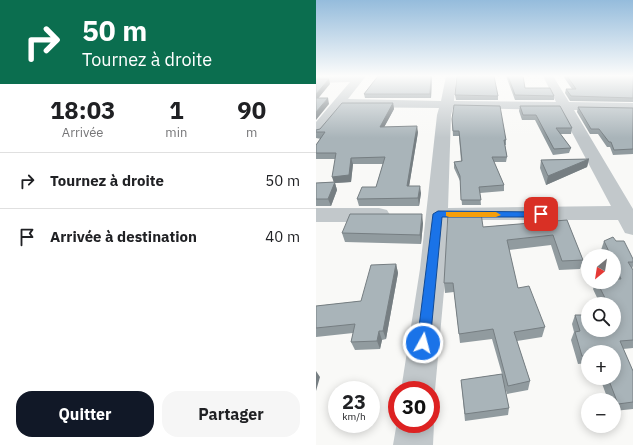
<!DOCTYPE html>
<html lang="fr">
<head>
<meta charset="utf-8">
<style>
  :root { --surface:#fff; --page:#f6f6f6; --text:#202124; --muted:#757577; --line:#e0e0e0; --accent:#111827 }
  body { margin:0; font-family:"IBM Plex Sans",sans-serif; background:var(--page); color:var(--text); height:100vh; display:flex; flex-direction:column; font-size:15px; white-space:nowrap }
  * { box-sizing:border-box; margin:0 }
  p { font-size:13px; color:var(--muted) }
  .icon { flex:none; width:22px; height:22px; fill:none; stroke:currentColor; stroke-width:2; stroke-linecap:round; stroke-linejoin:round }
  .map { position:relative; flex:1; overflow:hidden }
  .sheet { display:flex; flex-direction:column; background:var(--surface); width:316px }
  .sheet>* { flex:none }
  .top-card { background:#0b6e4f; color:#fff; overflow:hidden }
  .needle { width:26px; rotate:210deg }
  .controls { position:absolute; left:265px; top:249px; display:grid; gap:8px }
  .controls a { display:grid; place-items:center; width:40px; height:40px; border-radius:50%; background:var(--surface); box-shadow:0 2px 10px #0003; font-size:20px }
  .speed { position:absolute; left:12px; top:381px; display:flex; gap:8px; font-size:20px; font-weight:700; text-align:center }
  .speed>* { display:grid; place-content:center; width:52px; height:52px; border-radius:50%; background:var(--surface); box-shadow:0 2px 10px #0003; line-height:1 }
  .speed small { font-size:10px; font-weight:400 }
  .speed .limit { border:6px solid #d22; background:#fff; color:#111 }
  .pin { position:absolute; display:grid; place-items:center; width:34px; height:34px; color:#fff; margin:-17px; border-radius:8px; box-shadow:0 2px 6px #0006 }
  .me { position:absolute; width:44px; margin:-22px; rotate:7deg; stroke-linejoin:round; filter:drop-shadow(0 0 3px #0008) }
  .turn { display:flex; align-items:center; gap:14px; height:84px; padding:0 16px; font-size:18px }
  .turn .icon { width:52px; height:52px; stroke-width:2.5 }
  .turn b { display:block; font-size:28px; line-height:34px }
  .eta { display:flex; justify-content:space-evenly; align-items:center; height:68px; text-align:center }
  .eta b { font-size:24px; font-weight:700; line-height:28px }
  .primary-button { display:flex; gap:8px; margin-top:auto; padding:8px 16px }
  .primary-button a { flex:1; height:46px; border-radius:16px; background:var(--accent); color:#fff; font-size:16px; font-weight:700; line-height:46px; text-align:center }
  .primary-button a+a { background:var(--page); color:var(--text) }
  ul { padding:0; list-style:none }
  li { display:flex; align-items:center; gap:12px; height:56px; padding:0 16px; border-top:1px solid var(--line) }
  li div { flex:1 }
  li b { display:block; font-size:15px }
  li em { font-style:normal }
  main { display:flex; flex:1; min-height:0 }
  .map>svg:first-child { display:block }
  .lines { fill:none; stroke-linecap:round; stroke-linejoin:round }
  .minor { fill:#c2c8cb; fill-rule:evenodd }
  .wall { fill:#919b9f }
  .shaded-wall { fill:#767e82 }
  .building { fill:#a9b4b9; stroke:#767e82 }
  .route { fill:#1a73e8; stroke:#114b97 }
  .slow { fill:#f59e0b }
</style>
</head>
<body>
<main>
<section class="sheet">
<div class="top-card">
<div class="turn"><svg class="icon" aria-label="right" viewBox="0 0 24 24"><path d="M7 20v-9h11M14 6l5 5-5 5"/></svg><div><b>50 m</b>Tournez à droite</div></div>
</div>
<div class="eta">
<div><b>18:03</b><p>Arrivée</p></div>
<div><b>1</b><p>min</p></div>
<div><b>90</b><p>m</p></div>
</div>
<ul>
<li><svg class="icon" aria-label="right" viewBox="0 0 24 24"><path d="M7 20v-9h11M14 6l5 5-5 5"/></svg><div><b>Tournez à droite</b></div><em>50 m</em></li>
<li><svg class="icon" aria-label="arrive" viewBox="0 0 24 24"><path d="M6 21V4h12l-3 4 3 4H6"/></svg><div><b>Arrivée à destination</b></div><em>40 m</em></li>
</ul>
<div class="primary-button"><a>Quitter</a><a>Partager</a></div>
</section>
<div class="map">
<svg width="317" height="445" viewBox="0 0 317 445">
  <rect width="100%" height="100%" fill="#f9f9f7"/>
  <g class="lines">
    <path class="minor" d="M50,76L32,99L125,101L130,76H140L138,101L240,102L227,76H237L253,102L317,103V111L258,110L317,209V235L309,233L302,220H131L130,269L119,390L115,401V390H85L104,269L121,115L123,108L27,107L5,134L0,135V122L34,82L0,83V77ZM137,108L244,110L295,206L132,208L135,115Z
      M0,208H63L71,210L74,215L71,220L63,222H0Z
      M115,417L118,424L117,445H77L81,422V424H115Z"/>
  </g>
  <path class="wall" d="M62,76H116L115,98H49L48,94Z
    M190,76H207L209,88L238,96V100H199Z
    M247,76H317V102L254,101L249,93L250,89H256Z
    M139,95L182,96V100H140Z
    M77,103L78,109L68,127L102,132L93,186L105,193L103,206H43L41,199L60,187L67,164H37L35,182L19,183L21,190L15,206H0V183L18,182L19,159H0V145L5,139L0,138V130L4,129Z
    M204,106L256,128L255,134H244L255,148L253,153L237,155L219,120H206L203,111Z
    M262,107L317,108V154L297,155L294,147H291L282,134H274L261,112Z
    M136,119L190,140V145H189L191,157L190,162H178L188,185V191L164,193L165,205H146L144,181L138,168V162L145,161L143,136H137Z
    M273,159L271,167L230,185L224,168L225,160Z
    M251,220L267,260L264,269L243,270L235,245L193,250L202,288L229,327L226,337L201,341L214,381L212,390L191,394L189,387L193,408L192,415L149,421L145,380L186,374L176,339L144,343L138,292L129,293L128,283L167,227Z
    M107,223L105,244L29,242L26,233Z
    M288,241H300L317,259V266L316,269L317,270V348L307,349L317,371V409L298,411V400H292L284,378H298V352H272V363L262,364L255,340L258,332L256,324L259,315L298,330V304H284L277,289L280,282H298V256H287L285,250Z
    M80,264L82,273L70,339L66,340L64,349L39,350L35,342L37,333L0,337V306L45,301Z"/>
  <path class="shaded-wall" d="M115,76H116L115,98L114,94Z
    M13,79L14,84L0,101V94Z
    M12,98L13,104L0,120V112Z
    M77,103L78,109L65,133L64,127Z
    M101,126L102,132L92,193L91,186Z
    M35,158L37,164L35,182L19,183L21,190L15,206L12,199L18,183L16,177Z
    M273,159L271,167L230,185L232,176Z
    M104,186L105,193L103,206L102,198Z
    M106,214L107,223L105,244L104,235Z
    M80,264L82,273L70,339L67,331Z
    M63,331L66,340L64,349L61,341Z
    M0,371L4,377L0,391Z"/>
  <path class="building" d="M62,76H115L114,94H48Z
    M141,76H178L182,96L139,95Z
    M192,76H207L209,88H234L238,96L199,95Z
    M251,76H317V98L255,96L250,89H260Z
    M0,79H13L0,94Z
    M0,98H12L0,112Z
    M26,103H77L64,127L101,126L91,186H104L102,198L41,199L46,187H60L69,157L35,158L33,175L16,177L20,153H0V145L9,132H0V130L4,129Z
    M138,105L184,106L190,140H188L191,157H176L188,185L163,187L165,200H145L144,176L138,162L146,161L143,131H137L136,119Z
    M204,106H244L256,128H240L255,148L238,149L220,115H207Z
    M262,107L317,108V149L298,150L295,142H293L283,129H275Z
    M273,159L232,176L225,160Z
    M19,182L12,199H0V183Z
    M132,213H165L167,227L251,220L267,260L246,261L237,235L191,240L202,288L213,286L229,327L198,332L214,381L192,386L177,329L143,334L137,283H128Z
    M34,214H106L104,235L26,233Z
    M297,237L300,241H308L317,259V262H312L317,270V340L304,341L317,371V402L302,404L292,378H298V352H272V356H266L259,332L264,331L259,315H272V330H298V304H292L281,282H298V279H305L298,263V256H295L288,241Z
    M80,264L67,331H63L61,341L35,342L39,324L0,328V306L45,301L55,265Z
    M186,374L193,408L149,414L145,380Z"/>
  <linearGradient id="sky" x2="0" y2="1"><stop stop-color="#95bcdc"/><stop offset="0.55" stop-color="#fcfcfb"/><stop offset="1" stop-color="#fcfcfb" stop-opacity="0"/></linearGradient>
  <rect width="317" height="138" fill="url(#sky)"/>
  <path class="route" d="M122,211L225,212L230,214L225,217H126L114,343L112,347L107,349L103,347L101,343L117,214Z"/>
  <path class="slow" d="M130,212H180L185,215L180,217H133L130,216Z"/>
</svg>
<div class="controls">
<a><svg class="needle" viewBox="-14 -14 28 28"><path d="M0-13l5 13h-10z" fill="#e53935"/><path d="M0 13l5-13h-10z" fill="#757577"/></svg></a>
<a><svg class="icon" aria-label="search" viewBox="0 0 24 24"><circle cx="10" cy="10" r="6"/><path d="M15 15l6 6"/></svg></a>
<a>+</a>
<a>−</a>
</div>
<div class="speed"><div>23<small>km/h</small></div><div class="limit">30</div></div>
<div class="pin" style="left:225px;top:214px;background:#d93025"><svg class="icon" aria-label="arrive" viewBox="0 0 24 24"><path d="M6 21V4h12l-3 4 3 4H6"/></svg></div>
<svg class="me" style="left:107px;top:343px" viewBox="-20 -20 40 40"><circle r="17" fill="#1a73e8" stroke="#fff" stroke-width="3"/><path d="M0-11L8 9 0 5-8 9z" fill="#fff"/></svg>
</div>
</main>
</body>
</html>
